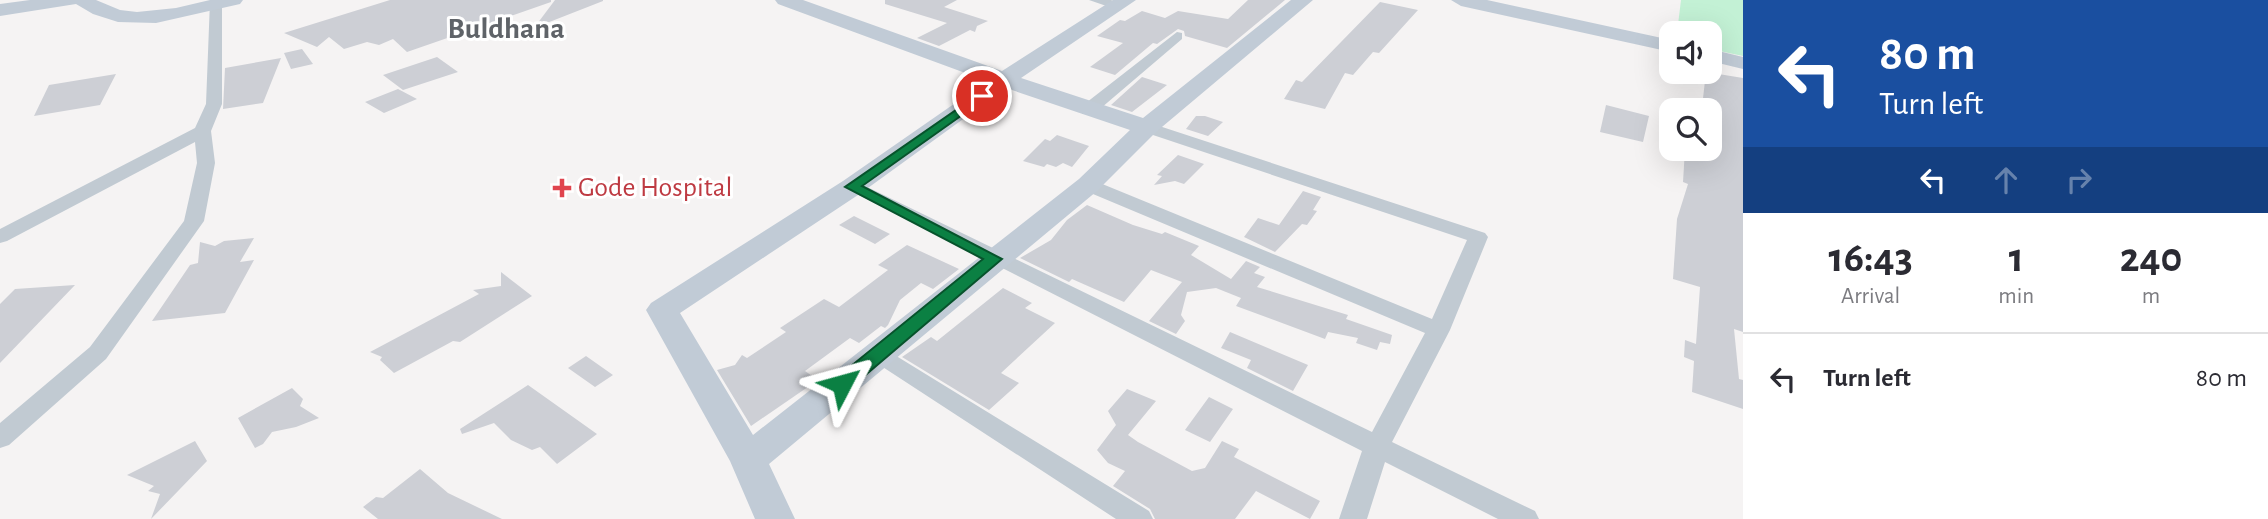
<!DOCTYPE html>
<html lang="en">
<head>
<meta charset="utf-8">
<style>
  :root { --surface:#fff; --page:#f7f7f7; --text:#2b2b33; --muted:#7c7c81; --line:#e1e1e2 }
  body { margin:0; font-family:"Alegreya Sans",sans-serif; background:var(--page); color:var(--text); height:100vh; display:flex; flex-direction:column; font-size:26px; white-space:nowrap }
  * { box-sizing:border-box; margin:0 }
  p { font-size:23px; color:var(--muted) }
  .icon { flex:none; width:38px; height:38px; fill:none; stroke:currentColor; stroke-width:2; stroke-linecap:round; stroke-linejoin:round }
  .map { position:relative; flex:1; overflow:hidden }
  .details { display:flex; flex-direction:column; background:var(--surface); width:525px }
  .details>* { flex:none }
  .guide { background:#1a4fa0; color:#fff; overflow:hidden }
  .tools { position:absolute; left:1659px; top:21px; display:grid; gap:14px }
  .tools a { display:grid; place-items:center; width:63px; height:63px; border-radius:14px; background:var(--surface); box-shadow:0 7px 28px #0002; font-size:35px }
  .pin { position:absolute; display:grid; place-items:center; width:60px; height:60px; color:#fff; margin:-30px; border:4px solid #fff; border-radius:50%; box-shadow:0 2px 7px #0007 }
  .me { position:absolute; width:77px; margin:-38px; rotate:51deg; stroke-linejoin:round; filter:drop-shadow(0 0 5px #0008) }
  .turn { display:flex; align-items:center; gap:24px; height:147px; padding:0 21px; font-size:32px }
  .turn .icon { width:91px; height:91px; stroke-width:2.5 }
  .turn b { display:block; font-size:49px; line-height:60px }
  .lanes { display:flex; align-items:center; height:66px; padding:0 21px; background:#0003; justify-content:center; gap:35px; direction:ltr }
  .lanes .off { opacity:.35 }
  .eta { display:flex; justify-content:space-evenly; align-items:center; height:119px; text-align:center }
  .eta b { font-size:42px; font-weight:700; line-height:49px }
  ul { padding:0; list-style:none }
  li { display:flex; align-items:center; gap:21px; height:91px; padding:0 21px; border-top:2px solid var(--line) }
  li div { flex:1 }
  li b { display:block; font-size:26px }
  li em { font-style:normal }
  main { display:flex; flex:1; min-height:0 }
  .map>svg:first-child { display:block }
  .green { fill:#c3f1d5 }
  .building { fill:#cdcfd5 }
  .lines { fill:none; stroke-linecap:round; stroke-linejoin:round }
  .street { fill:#c1cad2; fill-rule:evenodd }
  .secondary { fill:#c1cbd6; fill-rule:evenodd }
  .route { fill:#0b8043; stroke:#07532c; stroke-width:2 }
  .health-dot { fill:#e0444e; stroke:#fff; stroke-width:2.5 }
  .labels { text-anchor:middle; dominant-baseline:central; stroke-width:6; stroke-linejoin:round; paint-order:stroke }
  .health-label { font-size:28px; fill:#be3a42; stroke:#fff; text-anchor:start }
  .far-district-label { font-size:30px; font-weight:bold; fill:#5f6368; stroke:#fff }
</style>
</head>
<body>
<main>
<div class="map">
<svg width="1743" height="519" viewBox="0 0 1743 519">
  <rect width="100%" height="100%" fill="#f5f3f3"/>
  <path class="green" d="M1681,0H1743V56L1710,49V33H1677Z"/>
  <path class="building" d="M390,0H551V2L407,52L393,39L379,45L367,42L344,49L329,37L317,47L284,33Z
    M555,0H603V1L534,28Z
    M885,0H957L944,7L988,21L977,26L975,32L970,30L939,46L917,38L947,23L885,4Z
    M1248,0H1285L1227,48L1185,36L1184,31L1178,29L1157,44L1153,43L1115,75L1090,67L1123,43L1097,36L1120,20L1125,21L1142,11L1165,18L1178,11L1228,19Z
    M1380,2L1418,10L1379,53L1373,52L1353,75L1345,73L1325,109L1284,99L1296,80L1302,82Z
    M302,49L313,64L291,69L284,53Z
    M437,57L458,72L403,90L383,75Z
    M281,58L263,103L223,109L225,68Z
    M1706,72L1743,78V332L1734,329L1739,379L1743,380V409L1692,392L1694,361L1684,357L1685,340L1696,344L1700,287L1673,279L1677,219L1688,184L1683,182L1685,149H1710V109L1702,107Z
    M116,74L100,105L34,116L49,85Z
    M1142,77L1167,85L1132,112L1111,105Z
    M398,89L417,99L384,113L365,102Z
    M1606,105L1649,116L1643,142L1600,132Z
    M1196,116H1205L1223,122L1208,136L1186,129Z
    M1057,135L1089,146L1072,167L1063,163L1056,167L1047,164L1044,167L1023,161L1045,139L1050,141Z
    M1178,155L1204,164L1184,184L1175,181L1154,185L1162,176L1157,175Z
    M1303,191L1321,197L1313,210L1317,211L1307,225L1302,224L1275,252L1244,237L1258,218L1279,225Z
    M1087,205L1133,225L1162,234L1165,232L1199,246L1191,255L1231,279L1246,261L1260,267L1254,273L1265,277L1257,287L1348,315L1346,319L1392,335L1390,344L1380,342L1377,350L1356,343L1358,338L1328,332L1325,339L1236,306L1241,298L1216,288L1187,292L1181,315L1185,321L1176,334L1149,321L1182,282L1151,270L1124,302L1072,279L1069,282L1020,258L1051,240L1067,220Z
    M854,216L890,234L875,244L839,225Z
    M254,238L240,262L254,260L225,313L152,321L190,265L198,263L200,242L215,246L224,241Z
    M907,245L959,269L933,289L921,283L900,300L888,325L885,328L881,326L859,343L850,338L805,371L818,380L751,426L717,370L735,365L742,355L747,358L786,332L780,328L824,299L839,307L888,270L878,265Z
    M501,272L532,296L460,342L453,341L394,373L380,360L382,357L370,352L479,294L473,290L501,286Z
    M75,285L0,363V304L15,289Z
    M1003,288L1032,303L1025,308L1055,323L1001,373L1019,383L989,410L902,357L931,337L937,341Z
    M1230,332L1308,365L1293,391L1247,368L1251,360L1221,348Z
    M586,356L613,375L595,387L568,368Z
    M528,385L597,434L557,464L540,447L532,450L511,440L494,423L462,434L460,429Z
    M292,388L303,399L300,406L319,418L296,427L272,432L263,444L255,448L238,418Z
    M1127,389L1156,401L1128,435L1138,442L1192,471L1205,468L1222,441L1239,449L1234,457L1320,501L1310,519L1256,491L1235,519H1155L1150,509L1113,486L1125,471L1108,463L1097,450L1116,425L1108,411Z
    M1209,397L1233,409L1210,442L1185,430Z
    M195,441L207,461L151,519L160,494L148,491L154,486L127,475Z
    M420,469L448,493L502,519H378L363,507L376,497L383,498Z"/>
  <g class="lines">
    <path class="street" d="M1089,0H1111L1125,6L1118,10Z
      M210,1L222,4V104L211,131L215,163L204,221L106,359L9,445L0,448V423L90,347L184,221L197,163L195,142L7,241L0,243V229L195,128L206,104Z
      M1177,32L1182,33V39L1094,114H1082V106Z
      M1147,122L1485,233L1488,237L1450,330L1392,442L1535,511L1539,519H1498L1385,462L1367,519H1339L1362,451L843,187L845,183H859L1372,432L1425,333L1081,189L1079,185L1088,179L1095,181L1432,319L1467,240L1141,131L1138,127L1141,123Z
      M880,346L1149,511L1153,519H1116L872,360L868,354L872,348Z"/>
    <path class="secondary" d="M30,0H96L120,10L137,12L176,8L210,0H243L240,4L156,23L118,22L93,14L76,4L0,16V4Z
      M775,0H803L1002,71L1113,0H1136L1021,78L1143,118L1291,0H1313L1156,132L1097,191L769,464L795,519H755L730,461L646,310L651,303L843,181L987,81L778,4ZM1006,88L1130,130L1079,179L753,435L680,313L861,193Z
      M1451,0H1487L1671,40V52L1461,6Z
      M1710,49L1743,57V69L1710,61Z"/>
  </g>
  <path class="route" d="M982,92L988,96L986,98L862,186L1002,259L849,389H835L833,384L835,379L983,259L845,187Z"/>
  <path class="health-dot" d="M558.5 177.5h7v7h7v7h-7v7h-7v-7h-7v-7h7z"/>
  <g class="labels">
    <g class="health-label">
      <text x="578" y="188">Gode Hospital</text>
    </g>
    <g class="far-district-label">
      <text x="506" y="29">Buldhana</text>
    </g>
  </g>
</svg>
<div class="tools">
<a><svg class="icon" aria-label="sound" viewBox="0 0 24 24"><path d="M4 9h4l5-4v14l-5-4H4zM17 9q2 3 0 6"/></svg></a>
<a><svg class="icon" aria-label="search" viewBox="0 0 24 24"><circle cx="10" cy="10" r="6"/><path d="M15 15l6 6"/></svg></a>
</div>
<div class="pin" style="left:982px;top:96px;background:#d93025"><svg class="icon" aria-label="arrive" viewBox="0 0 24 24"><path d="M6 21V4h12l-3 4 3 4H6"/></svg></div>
<svg class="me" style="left:842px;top:384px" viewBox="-20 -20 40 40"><path d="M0-17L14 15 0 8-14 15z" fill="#0b8043" stroke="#fff" stroke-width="4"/></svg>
</div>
<section class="details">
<div class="guide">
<div class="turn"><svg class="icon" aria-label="left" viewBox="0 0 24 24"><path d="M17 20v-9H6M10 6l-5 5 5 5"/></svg><div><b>80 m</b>Turn left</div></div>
<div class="lanes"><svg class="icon" aria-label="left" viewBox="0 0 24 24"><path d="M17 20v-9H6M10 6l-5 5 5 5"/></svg><svg class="icon off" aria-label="ahead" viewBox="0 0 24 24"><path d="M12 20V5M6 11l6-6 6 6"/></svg><svg class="icon off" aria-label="right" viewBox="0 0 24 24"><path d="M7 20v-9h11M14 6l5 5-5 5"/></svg></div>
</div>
<div class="eta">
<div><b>16:43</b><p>Arrival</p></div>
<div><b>1</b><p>min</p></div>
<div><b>240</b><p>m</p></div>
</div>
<ul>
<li><svg class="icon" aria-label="left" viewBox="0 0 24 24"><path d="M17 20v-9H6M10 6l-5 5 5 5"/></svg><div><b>Turn left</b></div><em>80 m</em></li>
</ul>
</section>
</main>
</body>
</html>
